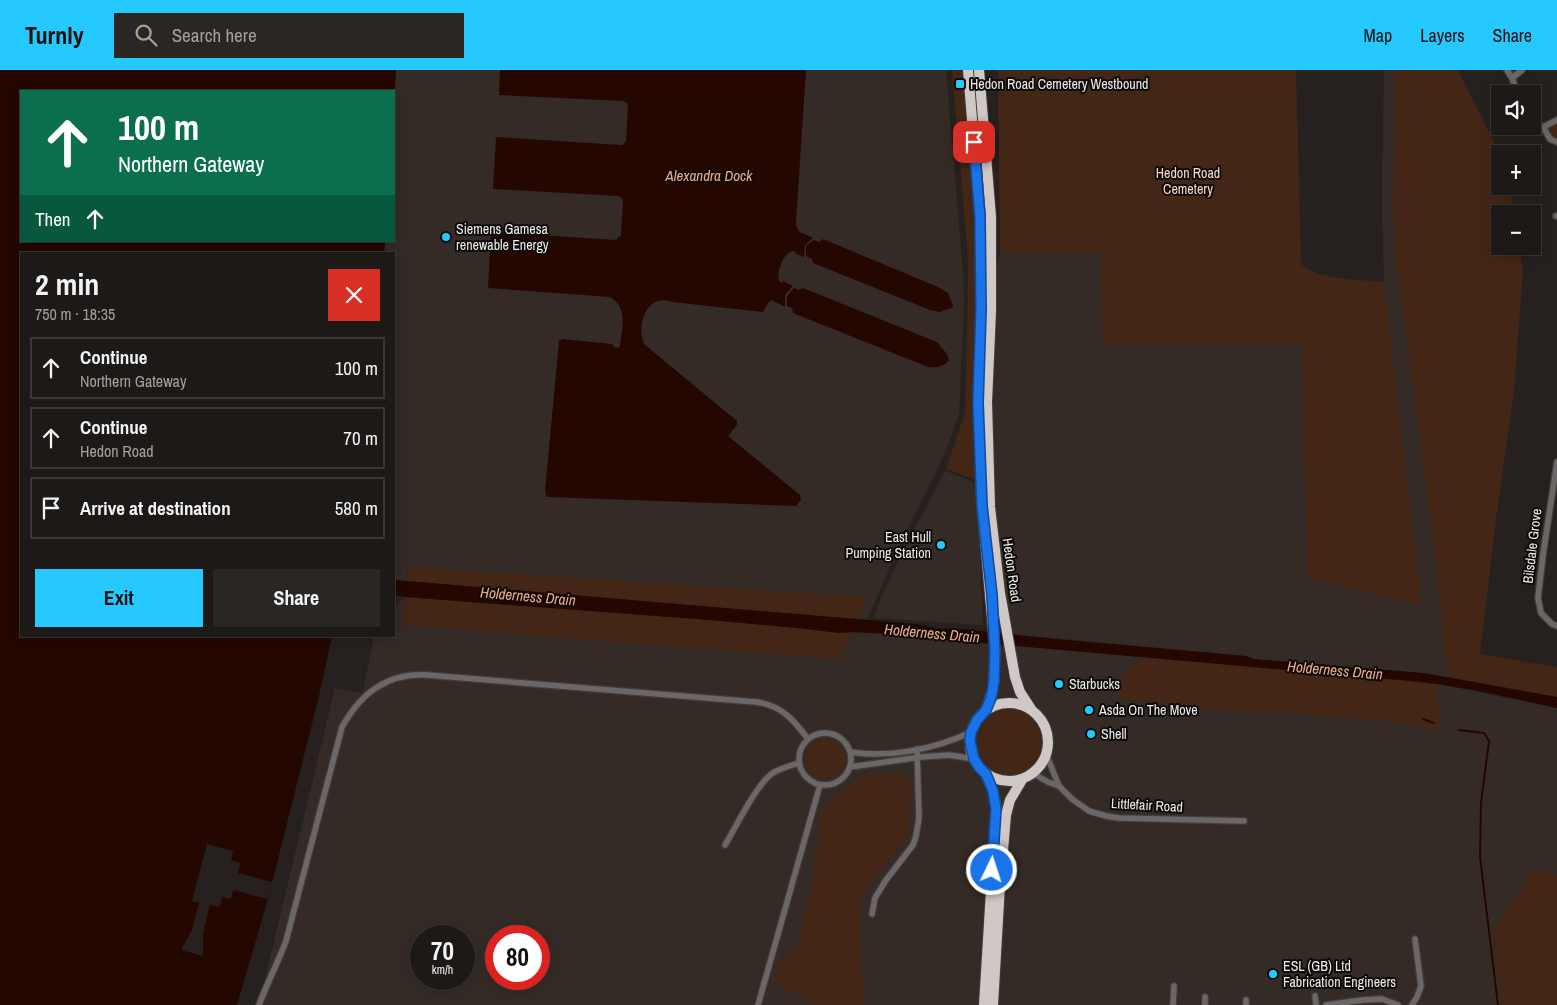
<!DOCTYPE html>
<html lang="en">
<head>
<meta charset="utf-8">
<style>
  :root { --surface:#1c1917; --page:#292624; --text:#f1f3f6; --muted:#a0a0a1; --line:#3a3836; --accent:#26c9fe }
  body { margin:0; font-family:"Archivo Narrow",sans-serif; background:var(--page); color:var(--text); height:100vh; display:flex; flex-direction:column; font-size:19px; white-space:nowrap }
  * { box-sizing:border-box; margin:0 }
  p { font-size:16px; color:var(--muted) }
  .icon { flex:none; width:28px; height:28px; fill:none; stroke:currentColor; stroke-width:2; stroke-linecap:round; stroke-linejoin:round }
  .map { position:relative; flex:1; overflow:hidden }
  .side { position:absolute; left:20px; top:182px; width:375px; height:385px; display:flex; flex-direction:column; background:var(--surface); border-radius:0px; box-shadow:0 2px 12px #0003,0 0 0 1px var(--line) }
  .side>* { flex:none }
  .guide { position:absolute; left:20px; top:20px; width:375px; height:152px; border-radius:0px; box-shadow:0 2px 12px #0003,0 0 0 1px var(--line); background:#0b6e4f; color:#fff; overflow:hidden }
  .tools { position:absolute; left:1491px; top:15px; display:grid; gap:10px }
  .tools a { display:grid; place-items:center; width:50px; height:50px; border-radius:0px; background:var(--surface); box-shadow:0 2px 12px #0003,0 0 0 1px var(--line); font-size:25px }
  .speed { position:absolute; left:410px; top:855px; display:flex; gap:10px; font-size:25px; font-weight:700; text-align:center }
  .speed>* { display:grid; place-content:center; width:65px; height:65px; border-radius:50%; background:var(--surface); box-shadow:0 2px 12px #0003,0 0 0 1px var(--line); line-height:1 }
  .speed small { font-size:12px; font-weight:400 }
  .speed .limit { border:8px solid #d22; background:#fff; color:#111 }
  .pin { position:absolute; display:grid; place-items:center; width:42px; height:42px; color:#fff; margin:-21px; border-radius:10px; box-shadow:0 2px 8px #0006 }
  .me { position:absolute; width:55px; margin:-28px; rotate:4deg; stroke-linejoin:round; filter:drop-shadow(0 0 4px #0008) }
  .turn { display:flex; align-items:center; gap:18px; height:105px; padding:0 15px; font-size:22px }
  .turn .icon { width:65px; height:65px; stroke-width:2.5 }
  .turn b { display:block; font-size:35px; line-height:42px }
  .then { display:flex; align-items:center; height:48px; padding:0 15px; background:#0003; gap:10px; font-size:19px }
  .round { display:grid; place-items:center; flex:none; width:52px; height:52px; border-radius:0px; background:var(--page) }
  .summary { display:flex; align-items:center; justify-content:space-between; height:85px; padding:0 15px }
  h1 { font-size:30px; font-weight:800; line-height:38px }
  .cta { display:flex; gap:10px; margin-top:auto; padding:10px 15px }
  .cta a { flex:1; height:58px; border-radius:0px; background:var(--accent); color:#111; font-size:20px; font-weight:800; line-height:58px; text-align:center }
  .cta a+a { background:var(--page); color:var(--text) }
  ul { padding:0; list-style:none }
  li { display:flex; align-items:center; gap:15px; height:62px; margin:0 10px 8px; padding:0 5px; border:2px solid var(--line); border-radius:0px }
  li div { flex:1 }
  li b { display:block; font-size:19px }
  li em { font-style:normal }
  header { display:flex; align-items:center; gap:30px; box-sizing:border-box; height:70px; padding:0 25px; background:var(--accent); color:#111 }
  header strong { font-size:24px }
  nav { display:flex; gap:28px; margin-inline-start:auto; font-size:18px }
  .search { width:350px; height:45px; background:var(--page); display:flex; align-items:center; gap:12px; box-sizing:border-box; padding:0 18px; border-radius:0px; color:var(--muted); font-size:19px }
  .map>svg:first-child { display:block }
  .built { fill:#352b26; fill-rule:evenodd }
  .green { fill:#442616 }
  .water { fill:#240700 }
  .pier { fill:#26211f }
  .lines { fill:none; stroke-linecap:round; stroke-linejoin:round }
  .stream { stroke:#240700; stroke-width:2 }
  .street-casing { stroke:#423d3b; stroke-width:8 }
  .highway-casing { stroke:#423d3b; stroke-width:12 }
  .street { stroke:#6a6766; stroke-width:5.5 }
  .highway { stroke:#cfc8c5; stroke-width:10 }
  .route-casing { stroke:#114b97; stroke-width:12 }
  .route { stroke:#1a73e8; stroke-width:9 }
  .poi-dot { fill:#26c9fe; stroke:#0d0b0a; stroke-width:2 }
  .labels { text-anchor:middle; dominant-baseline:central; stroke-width:4; stroke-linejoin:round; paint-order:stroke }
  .poi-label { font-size:14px; fill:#eeebe9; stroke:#0d0b0a; text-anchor:start }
  .park-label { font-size:14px; fill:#f9dacc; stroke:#0d0b0a }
  .street-label { font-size:14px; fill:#eeebe9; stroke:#0d0b0a }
  .water-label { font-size:15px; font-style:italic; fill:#f3aa87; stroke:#0d0b0a }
</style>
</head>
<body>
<header>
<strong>Turnly</strong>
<div class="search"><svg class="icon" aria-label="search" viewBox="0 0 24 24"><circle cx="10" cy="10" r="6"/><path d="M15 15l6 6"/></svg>Search here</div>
<nav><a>Map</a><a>Layers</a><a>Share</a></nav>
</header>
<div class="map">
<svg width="1557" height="935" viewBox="0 0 1557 935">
  <rect width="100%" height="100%" fill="#26211f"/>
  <path class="built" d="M396,0H946L962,189L964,231L959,343L949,373L933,409L897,481L867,550L860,549L865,527L408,498L407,511L394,510V184H384L385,171H394V30Z
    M1384,0H1395L1393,140L1397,195L1434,475L1449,616L1557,638V806L1533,799L1494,861L1502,935H257L262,921L335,618L362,623L364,616L374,566H394V537L405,527L403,554L841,589L853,562L928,567L947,569L1145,586L1120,607V629L1172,634L1171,639L1267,641L1398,652L1400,655L1441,659L1434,605L1253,589L1246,586L1001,563L992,506L986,232L1000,182H1101L1103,274L1301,275L1308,508L1386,234L1384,212L1382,128ZM987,650L1036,655L1041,665L978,673L981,658ZM421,866H464V909H421ZM496,866H539V909H496Z
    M945,401L977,413L983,555L874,548L880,530L902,483Z"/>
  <path class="green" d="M952,0H966L978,148L974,334L976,410L946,399L965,343L968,231V189Z
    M998,0H1296L1301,194C1314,209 1363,210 1384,212L1422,536L1308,508L1301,275L1103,274L1101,182H1000Z
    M1395,0H1458L1492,68L1500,93V116H1508L1511,127L1514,144H1500V176H1519L1523,200L1514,321L1497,441L1480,584L1557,597V627L1448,607L1434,475L1397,195L1393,140Z
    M1557,50V72L1543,57Z
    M408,497L866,527L860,549L826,547L407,511Z
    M405,527L710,550L797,558L839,563L853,562L841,589L639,574L403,555Z
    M1145,586L1436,614L1441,659L1399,655L1397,652L1276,642L1171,639V634L1120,629V607Z
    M978 672a32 32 0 1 1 64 0a32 32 0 1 1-64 0Z
    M805 689a20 20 0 1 1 40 0a20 20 0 1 1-40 0Z
    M889,703L909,707L911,716L910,749L908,767L894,782L866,820L860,837L859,860L865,935H811L810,931L783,918L775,909L778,893L798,877L810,822L819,765V749L831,731L866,705Z
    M1533,799L1557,806V935H1502L1494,861Z"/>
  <path class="water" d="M0,0H396L394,30V21H21V171H385L384,184H21V566H332L319,626L268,829L237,935H0Z
    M500,0H806L796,152C796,157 798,161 802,164L803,163L813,168L805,175L804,187L795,183V181C784,180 776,202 779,211L782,213L783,211L793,216L785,225V237L771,230L768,233L763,242L672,232C647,222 636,255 644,274L737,351V355L728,366L800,425L801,430L796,436L547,427L545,421L559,271L562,269L612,274L616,278L619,277L620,275C622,258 628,237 610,227L488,218L491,162L616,170L621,165L623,131L622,128L618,126L493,119L496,67L621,75L624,74L626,71L628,36L627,33L623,31L499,25Z
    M823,169L938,217L948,223L953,235L952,238L939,242L930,240L813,193L812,189L806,186V176L814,170L819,172Z
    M794,218L799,220L803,218L937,272L947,284L949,291C943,297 936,298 928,297L793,243L792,238L787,236V226Z
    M394,510L916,554L941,559L952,558L1055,569L1246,586L1253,589L1424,603L1557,627V638L1474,620L1423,612L947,570L940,568L915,567L892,564L853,562L839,563L797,558L710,550L405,527L394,525Z"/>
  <path class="pier" d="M207,774L233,781L231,790L240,793L238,803L272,812L268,829L233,820L231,829L222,827L220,837L210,835L203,863V886L181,880L192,860L199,833L192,831Z"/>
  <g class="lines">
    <path class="stream" d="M1423,649L1434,653
      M1459,660L1484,663L1489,671L1481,732L1480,787L1498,935"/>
    <g class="street-casing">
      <path id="street" d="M1507,0L1512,8
        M1518,24L1512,8L1522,0
        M1532,51L1543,57L1550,69L1557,72
        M1543,57L1557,50
        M1556,146H1557
        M1557,392L1543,485L1538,528L1541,543L1552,554L1557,556
        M799 689a26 26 0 1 1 52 0a26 26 0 1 1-52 0Z
        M850,682C889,688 936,679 971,662
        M1046,684L1059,716L1072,729L1089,741L1106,746L1119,748L1244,751
        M850,697L921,687L949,685L974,689
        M1033,703L1048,712L1059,716
        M725,775C736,757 757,713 773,703C781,698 790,696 799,693
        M872,844L875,828L886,810L913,775L916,766L919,748L917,679
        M1315,926L1316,935
        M259,935C267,913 278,893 286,871L342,657C361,623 387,603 427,605L756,632C781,635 794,650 808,669
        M758,935L820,715
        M1173,935L1174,916
        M1205,935V927
        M1246,935V930
        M1326,935L1363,930L1382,929L1398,935
        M1412,935L1417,927L1421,916L1415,869"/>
    </g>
    <g class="highway-casing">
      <path id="highway" d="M968,0L980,148L981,240L979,333L982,436L995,581L993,619L986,640
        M979,0L991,147V241L987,332L990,437L1000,523L1015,607L1020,622L1031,639
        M970 672a39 39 0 1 1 78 0a39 39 0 1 1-78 0Z
        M984,935L996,739L993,721L986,704
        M993,935L1000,815L1006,745L1010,730L1022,710"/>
    </g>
    <use href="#street" class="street"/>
    <use href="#highway" class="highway"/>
  </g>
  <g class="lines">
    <g class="route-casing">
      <path id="route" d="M974,72L980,148L981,240L978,333L982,436L992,525L995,581L994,612L991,628L986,640L977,650L971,662L970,671L974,689L979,697L986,704L993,721L996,739L992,800"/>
    </g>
    <use href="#route" class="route"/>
  </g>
  <g class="poi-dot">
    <rect x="955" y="9" width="10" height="10" rx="2.5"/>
    <circle cx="446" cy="167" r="5"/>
    <circle cx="941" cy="475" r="5"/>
    <circle cx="1059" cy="614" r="5"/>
    <circle cx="1089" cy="640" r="5"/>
    <circle cx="1091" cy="664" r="5"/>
    <circle cx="1273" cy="904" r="5"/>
  </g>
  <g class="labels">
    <g class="poi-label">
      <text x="970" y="14">Hedon Road Cemetery Westbound</text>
      <text x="456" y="159">Siemens Gamesa<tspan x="456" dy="16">renewable Energy</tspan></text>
      <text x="931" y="467" text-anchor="end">East Hull<tspan x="931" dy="16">Pumping Station</tspan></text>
      <text x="1069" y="614">Starbucks</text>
      <text x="1099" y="640">Asda On The Move</text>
      <text x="1101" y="664">Shell</text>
      <text x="1283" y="896">ESL (GB) Ltd<tspan x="1283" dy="16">Fabrication Engineers</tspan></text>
    </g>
    <g class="park-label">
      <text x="1188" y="103">Hedon Road<tspan x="1188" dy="16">Cemetery</tspan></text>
    </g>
    <g class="street-label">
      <text transform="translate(1532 476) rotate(-83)">Bilsdale Grove</text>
      <text transform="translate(1012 500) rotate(82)">Hedon Road</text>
      <text transform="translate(1147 735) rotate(3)">Littlefair Road</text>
    </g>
    <g class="water-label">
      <text x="709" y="105">Alexandra Dock</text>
      <text transform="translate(528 526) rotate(5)">Holderness Drain</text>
      <text transform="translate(932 563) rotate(5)">Holderness Drain</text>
      <text transform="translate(1335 600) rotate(5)">Holderness Drain</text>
    </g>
  </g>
</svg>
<div class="tools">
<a><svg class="icon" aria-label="sound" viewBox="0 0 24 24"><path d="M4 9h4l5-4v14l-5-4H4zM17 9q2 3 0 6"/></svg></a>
<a>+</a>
<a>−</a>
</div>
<div class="speed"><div>70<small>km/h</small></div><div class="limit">80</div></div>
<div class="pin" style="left:974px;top:72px;background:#d93025"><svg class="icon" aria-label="arrive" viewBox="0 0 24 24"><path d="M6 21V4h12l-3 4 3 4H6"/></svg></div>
<svg class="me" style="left:992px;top:800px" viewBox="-20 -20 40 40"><circle r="17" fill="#1a73e8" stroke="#fff" stroke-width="3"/><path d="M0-11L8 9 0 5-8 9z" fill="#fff"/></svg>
<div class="guide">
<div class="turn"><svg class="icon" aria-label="ahead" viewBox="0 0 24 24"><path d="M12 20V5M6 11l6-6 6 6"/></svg><div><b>100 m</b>Northern Gateway</div></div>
<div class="then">Then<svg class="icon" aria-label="ahead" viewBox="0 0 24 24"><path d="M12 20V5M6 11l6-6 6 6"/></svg></div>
</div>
<section class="side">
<div class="summary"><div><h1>2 min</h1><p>750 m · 18:35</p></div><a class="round" style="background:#d93025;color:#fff"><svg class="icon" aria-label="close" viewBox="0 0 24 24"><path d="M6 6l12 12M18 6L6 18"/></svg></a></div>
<ul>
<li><svg class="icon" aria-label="ahead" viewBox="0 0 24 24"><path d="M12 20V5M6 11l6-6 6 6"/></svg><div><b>Continue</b><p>Northern Gateway</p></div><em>100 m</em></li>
<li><svg class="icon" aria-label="ahead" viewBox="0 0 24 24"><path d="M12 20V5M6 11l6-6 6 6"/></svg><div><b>Continue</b><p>Hedon Road</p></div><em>70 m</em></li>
<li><svg class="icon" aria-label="arrive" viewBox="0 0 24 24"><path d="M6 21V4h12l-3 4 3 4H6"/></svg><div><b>Arrive at destination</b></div><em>580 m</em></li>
</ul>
<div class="cta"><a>Exit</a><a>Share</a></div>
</section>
</div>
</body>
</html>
